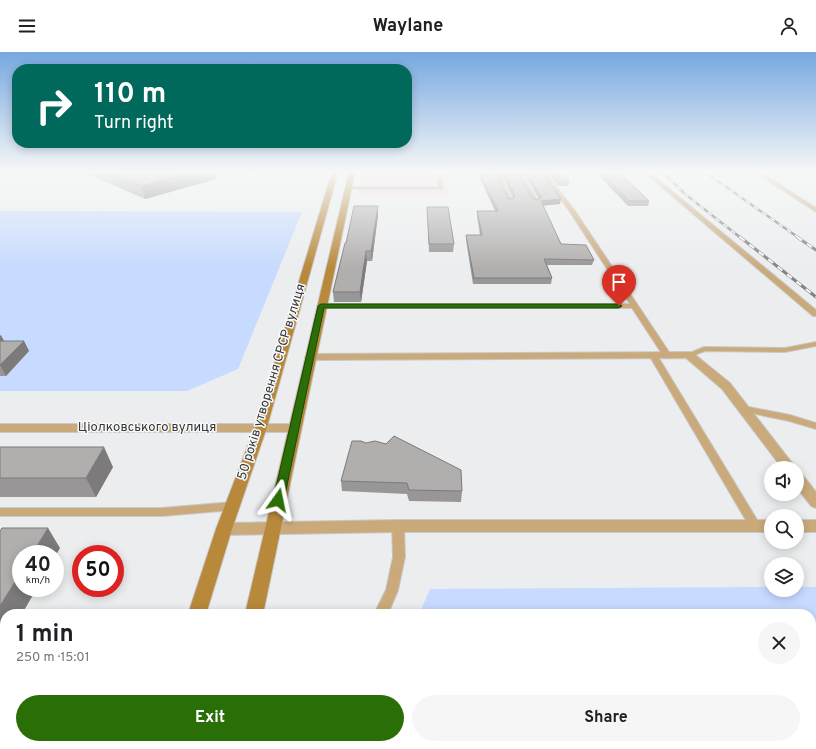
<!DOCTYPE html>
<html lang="en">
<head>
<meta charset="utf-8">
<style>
  :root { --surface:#fff; --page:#f6f6f6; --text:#202124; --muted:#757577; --accent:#2a6e07 }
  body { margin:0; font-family:Overpass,sans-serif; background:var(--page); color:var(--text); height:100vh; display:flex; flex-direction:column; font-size:15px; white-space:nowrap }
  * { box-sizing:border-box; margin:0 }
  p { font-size:13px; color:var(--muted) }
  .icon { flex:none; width:22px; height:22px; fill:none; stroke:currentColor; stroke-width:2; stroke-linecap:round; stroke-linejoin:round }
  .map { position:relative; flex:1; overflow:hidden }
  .details { position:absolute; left:0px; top:557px; width:816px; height:140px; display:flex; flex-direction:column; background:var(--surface); border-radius:16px 16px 0 0; box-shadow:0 2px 10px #0003 }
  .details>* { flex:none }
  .guide { position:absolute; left:12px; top:12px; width:400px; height:84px; border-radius:16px; box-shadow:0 2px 10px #0003; background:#00695c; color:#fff; overflow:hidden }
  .buttons { position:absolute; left:764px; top:409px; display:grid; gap:8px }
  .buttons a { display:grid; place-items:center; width:40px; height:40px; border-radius:50%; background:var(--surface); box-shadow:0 2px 10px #0003; font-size:20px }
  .speed { position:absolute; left:12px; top:493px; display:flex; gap:8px; font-size:20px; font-weight:700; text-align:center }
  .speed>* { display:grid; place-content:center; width:52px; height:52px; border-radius:50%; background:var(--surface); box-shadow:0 2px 10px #0003; line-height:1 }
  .speed small { font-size:10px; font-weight:400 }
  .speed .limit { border:6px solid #d22; background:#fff; color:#111 }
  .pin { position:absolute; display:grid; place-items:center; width:34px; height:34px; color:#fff; margin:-41px -17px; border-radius:50% 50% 50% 0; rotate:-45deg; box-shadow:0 0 4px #0007 }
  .pin .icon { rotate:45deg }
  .me { position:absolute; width:44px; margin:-22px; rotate:12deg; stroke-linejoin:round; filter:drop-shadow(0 0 3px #0008) }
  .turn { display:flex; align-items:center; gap:14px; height:84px; padding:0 16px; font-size:18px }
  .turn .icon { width:52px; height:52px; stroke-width:2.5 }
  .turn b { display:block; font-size:28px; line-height:34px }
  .round { display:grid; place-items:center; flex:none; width:42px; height:42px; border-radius:21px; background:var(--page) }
  .head { display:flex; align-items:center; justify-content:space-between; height:68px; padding:0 16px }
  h1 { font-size:24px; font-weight:700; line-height:30px }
  .primary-button { display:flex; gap:8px; margin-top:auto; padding:8px 16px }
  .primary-button a { flex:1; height:46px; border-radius:24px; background:var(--accent); color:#fff; font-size:16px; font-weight:700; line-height:46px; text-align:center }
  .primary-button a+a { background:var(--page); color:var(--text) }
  header { display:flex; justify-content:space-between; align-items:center; height:52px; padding:0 16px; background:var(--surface); font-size:18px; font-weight:700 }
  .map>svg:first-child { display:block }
  .commercial { fill:#f4dbe5 }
  .green { fill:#c7daff }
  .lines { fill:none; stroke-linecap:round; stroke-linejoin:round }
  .service-casing { stroke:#c7c8c9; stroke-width:2 }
  .minor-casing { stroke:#c7c8c9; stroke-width:2 }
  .secondary-casing { stroke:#c7c8c9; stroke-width:2 }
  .service { fill:#caaa7b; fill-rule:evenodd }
  .minor { fill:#caaa7b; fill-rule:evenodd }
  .secondary { fill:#b8883b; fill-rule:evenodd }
  .rail-far1-casing { stroke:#818282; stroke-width:2.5 }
  .rail-casing { stroke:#818282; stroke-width:3 }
  .rail-far1 { stroke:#f9fafc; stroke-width:1.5; stroke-dasharray:5; stroke-linecap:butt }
  .rail { stroke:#f9fafc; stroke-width:2; stroke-dasharray:6; stroke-linecap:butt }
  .wall { fill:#989696 }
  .shaded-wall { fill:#7c7a7a }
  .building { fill:#b1afae; stroke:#7c7a7a }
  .route { fill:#2a6e07; stroke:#1b4805 }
  .labels { text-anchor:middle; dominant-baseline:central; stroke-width:3; stroke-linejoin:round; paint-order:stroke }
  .street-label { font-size:13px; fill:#353636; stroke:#f9fafc }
</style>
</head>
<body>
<header><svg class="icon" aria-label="menu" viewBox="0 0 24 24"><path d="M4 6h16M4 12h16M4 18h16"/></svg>Waylane<svg class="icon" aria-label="person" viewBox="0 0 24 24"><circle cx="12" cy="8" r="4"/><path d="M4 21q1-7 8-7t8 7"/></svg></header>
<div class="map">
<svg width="816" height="697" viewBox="0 0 816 697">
  <rect width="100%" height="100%" fill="#ecedee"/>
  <path class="commercial" d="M363,120H446L449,145L358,144Z"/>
  <path class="green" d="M0,159L302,160L238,317L187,339H0Z
    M771,535V538H797V535H816V697H360L363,692H811V562H419L430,537Z"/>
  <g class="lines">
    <g class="service-casing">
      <path id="service" d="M437,120H441L443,137H348L346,136L348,135H438Z
        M518,120L539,121L537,122L522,123L539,150L538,151H534L518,123H500L513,149L510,151L507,149L495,122L497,121Z
        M541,120H545L575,159L671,303L670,305H664L632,256H321L317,254L321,252H630L570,160Z
        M644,120H649L816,258V264H813Z
        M755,120H760L816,156V160Z
        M816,290V294L785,300L705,299L689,305L685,303L704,295L785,296Z
        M650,301H653L657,303L759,471L761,474L759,477L755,479L751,477L649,303Z
        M744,354L790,363L816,371V377L789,369L741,359L739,357Z
        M233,450L237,451L239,454L237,457L233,458L162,464H0V456H162Z
        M398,469L402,471L404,474L405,505L398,538L388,562H374L386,538L393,505L392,474L394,471Z
        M312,692H328L326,697H310Z"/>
    </g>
    <g class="minor-casing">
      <path id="minor" d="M689,300L693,301L730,331L796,416H782L722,337L686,306L310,308L305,305L310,302Z
        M0,372H294L298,373L300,376L298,379L294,380H0Z
        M797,421L802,422L816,440V456L811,454L797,436Z
        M398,468H771V480H398L224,483L219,481L216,477L219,473L224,471Z
        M797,468H816V480H797Z"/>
    </g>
    <g class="secondary-casing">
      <path id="secondary" d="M332,120H338L267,375L232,477L206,562H188L216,477L255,375Z
        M349,120H355L263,562H245Z
        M146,692H166L165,697H143Z
        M218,692H238V697H216Z"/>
    </g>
    <use href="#service" class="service"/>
    <use href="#minor" class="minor"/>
    <use href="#secondary" class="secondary"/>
    <g class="rail-far1-casing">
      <path id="rail-far1" d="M663,120L685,142L741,186
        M705,120L799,186"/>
    </g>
    <g class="rail-casing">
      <path id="rail" d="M740,185L816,245
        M797,185L816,198"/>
    </g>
    <use href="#rail-far1" class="rail-far1"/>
    <use href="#rail" class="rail"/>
  </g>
  <path class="wall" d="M84,120H215L216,127L145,147Z
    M477,120H497L495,121L508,147L513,146L502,124L503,120L532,146L536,148L539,147L525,124V120L560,152L543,153L561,192L594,208L592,213H547L552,226L551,232H473L466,188V183H480L477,164V159H495Z
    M547,120H562L569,129L568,134H558Z
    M595,120H619L649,149L648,154H628Z
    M378,154V163L372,209H367L361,250H334L333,240L346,191Z
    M427,155L454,192L453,200H429Z
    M0,283L4,289H24L29,299L6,324H0Z
    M361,389L462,439L461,450L409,449L407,442L342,439L341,429Z
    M0,395L113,415L96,445H0Z"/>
  <path class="shaded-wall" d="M192,120H215L216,127L145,147L142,134Z
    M561,147L560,152L540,154L541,149Z
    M378,154V163L372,209L371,199Z
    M366,199L367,209L361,250L360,240Z
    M1,283L6,293L0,299V284Z
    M24,289L29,299L6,324L0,313Z
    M104,395L113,415L96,445L86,426Z
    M48,476L60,496L55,505V502H32Z
    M21,520V536H37L22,562H5V591L0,600V554Z"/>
  <path class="building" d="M109,120H192L142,134Z
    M479,120H495L508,147L514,146L515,144L503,120H518L532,146L536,148L541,146V144L525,120H542L561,147L541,149L561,192L586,193L594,208L544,207L552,226H474L466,183H482L477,159H498Z
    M551,120H562L569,129H559Z
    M601,120H619L649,149H629Z
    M354,154H378L371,199H366L360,240H333L345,191H346Z
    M427,155H448L454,192H429Z
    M0,289H24L0,313Z
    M394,384L461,418L462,439L409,438L407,431L341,429L352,389H361L366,391L375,389L386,392Z
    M0,395H104L86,426H0Z
    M2,476H48L32,502H21V520L0,554V479Z"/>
  <linearGradient id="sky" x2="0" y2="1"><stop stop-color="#76a8e0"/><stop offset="0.55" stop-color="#f6f7f7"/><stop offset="1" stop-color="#f6f7f7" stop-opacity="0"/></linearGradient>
  <rect width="816" height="217" fill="url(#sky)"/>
  <path class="route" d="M321,252H619L622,254L619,256H324L284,448L282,450L278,452L274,450L273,448L318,254Z"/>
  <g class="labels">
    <g class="street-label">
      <text transform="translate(272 330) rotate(-73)">50 років утворення СРСР вулиця</text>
      <text x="147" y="376">Ціолковського вулиця</text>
    </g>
  </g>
</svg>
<div class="buttons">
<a><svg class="icon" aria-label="sound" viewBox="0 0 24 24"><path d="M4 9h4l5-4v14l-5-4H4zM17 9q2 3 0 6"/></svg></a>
<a><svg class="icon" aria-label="search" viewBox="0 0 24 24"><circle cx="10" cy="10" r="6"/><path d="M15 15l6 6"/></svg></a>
<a><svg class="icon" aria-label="layers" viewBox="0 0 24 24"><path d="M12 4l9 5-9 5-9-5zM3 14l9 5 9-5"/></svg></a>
</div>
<div class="speed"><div>40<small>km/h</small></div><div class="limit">50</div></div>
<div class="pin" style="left:619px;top:254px;background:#d93025"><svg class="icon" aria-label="arrive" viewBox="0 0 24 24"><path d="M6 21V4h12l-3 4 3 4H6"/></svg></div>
<svg class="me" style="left:278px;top:448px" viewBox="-20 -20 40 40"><path d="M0-17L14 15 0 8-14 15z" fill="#2a6e07" stroke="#fff" stroke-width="4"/></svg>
<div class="guide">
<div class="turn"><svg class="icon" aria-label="right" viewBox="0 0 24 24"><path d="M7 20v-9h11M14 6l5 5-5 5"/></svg><div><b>110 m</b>Turn right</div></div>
</div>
<section class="details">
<div class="head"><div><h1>1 min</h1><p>250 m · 15:01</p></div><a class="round"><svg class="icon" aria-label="close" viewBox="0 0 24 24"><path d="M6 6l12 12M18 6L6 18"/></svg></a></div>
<div class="primary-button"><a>Exit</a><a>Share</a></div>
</section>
</div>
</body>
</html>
